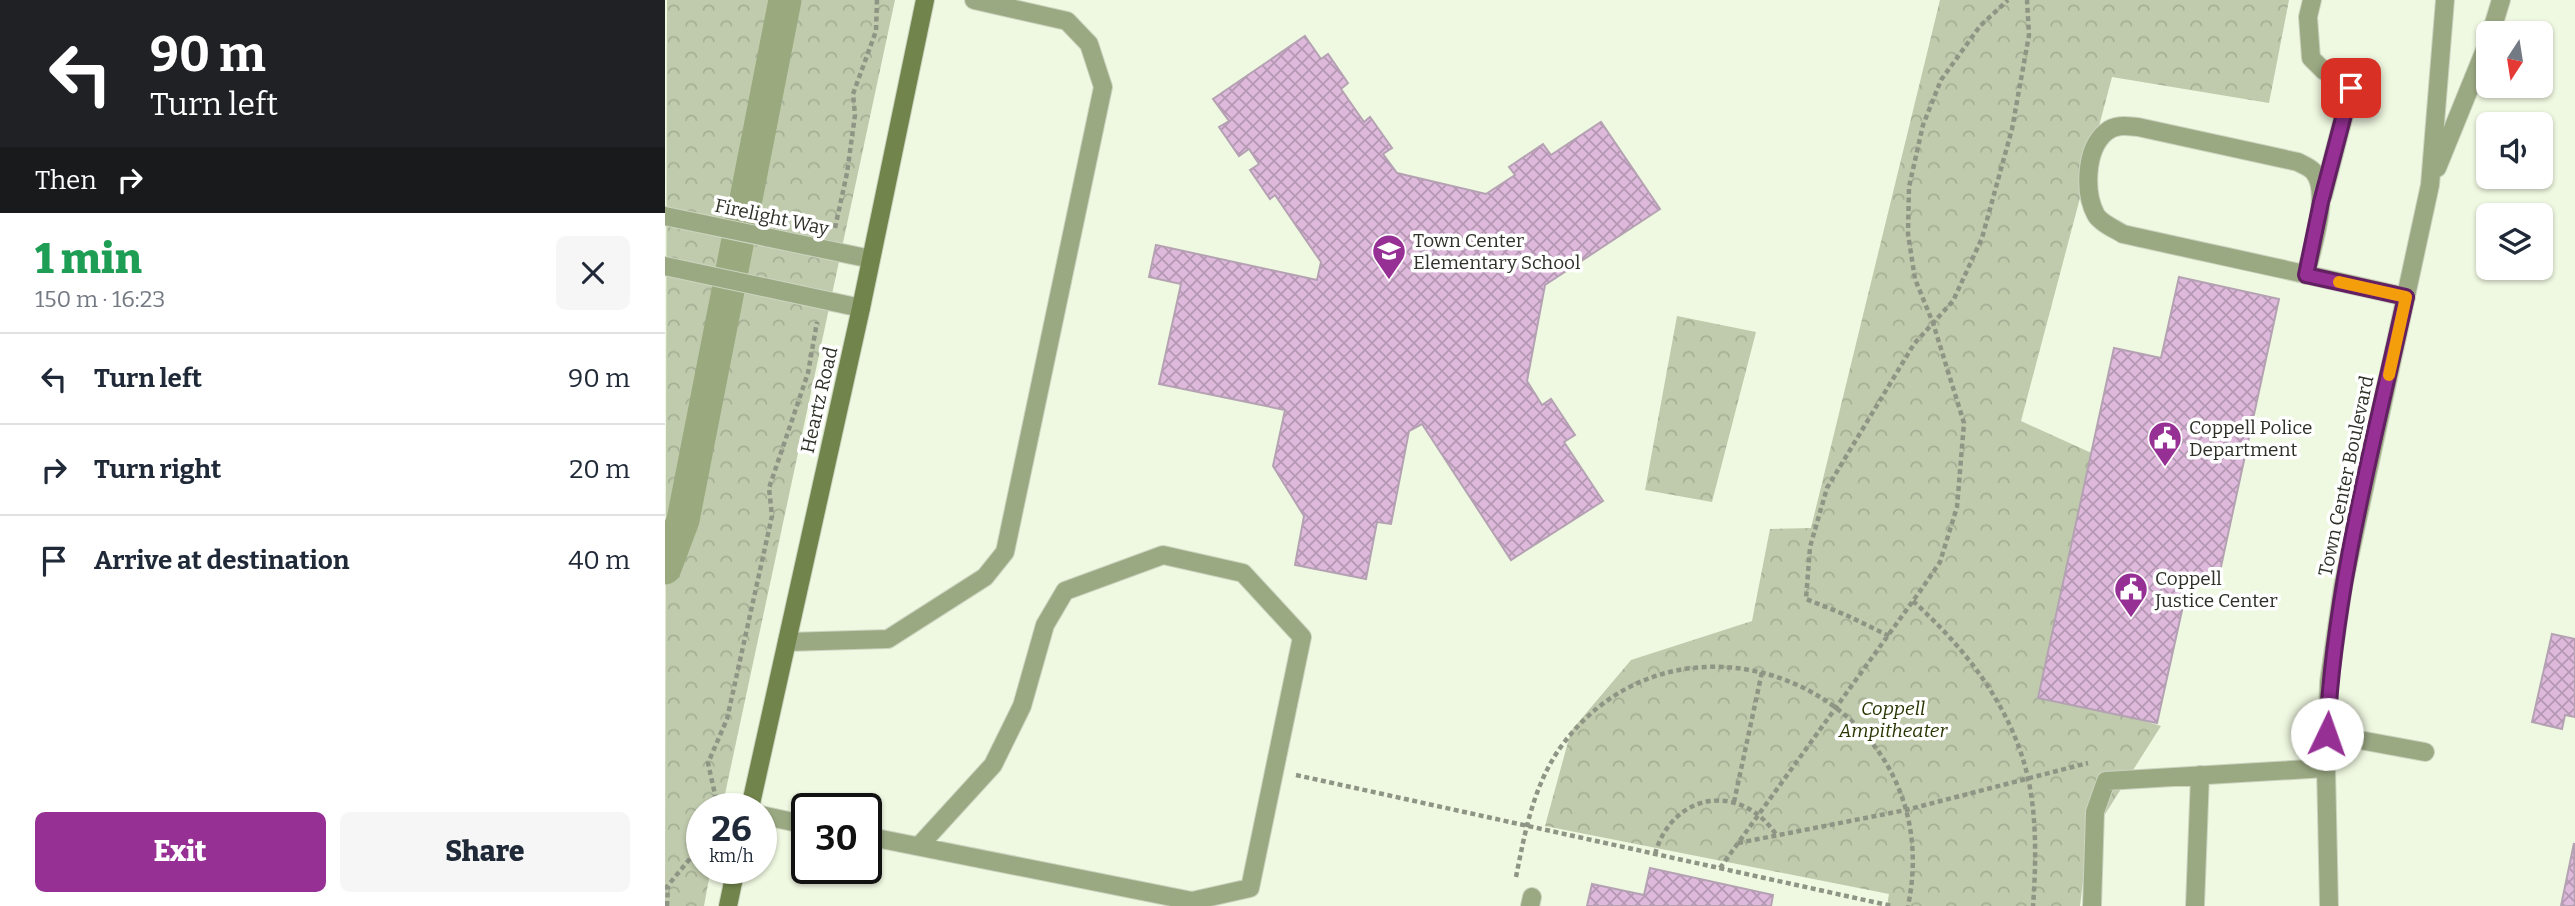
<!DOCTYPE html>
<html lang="en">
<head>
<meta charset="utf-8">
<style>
  :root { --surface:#fff; --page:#f6f6f7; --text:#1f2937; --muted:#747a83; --line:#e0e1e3; --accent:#963095 }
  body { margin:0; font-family:Bitter,serif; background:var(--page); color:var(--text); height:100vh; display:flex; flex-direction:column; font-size:26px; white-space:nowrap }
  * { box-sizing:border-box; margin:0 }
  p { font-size:23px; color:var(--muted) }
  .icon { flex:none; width:38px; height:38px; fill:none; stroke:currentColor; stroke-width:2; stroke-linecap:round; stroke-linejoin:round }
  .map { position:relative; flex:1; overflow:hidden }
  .sheet { display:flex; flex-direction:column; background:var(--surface); width:665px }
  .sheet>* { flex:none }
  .top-card { background:#202124; color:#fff; overflow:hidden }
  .needle { width:46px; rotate:192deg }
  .buttons { position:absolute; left:1811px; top:21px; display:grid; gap:14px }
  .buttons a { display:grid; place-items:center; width:77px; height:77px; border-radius:10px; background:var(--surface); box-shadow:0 2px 5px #0004; font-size:35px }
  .speed { position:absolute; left:21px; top:793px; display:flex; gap:14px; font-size:35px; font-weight:700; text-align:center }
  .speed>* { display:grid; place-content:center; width:91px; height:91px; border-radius:50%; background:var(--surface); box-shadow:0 2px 5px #0004; line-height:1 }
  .speed small { font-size:18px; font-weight:400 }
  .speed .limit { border:4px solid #111; border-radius:10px; background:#fff; color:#111 }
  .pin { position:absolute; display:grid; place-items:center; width:60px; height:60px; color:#fff; margin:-30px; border-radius:14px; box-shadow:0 4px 10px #0006 }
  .me { position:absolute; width:77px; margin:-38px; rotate:3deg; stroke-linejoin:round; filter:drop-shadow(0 0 5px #0008) }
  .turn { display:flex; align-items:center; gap:24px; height:147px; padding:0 35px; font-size:32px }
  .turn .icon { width:91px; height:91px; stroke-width:2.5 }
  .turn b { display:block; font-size:49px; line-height:60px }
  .then { display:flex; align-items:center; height:66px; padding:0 35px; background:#0003; gap:14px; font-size:26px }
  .round { display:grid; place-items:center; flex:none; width:74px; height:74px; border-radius:10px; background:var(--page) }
  .headline { display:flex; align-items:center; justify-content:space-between; height:119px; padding:0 35px }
  h1 { font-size:42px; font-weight:800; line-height:52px; color:#1e9e55 }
  .cta { display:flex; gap:14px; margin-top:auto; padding:14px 35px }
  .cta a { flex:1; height:80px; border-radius:10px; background:var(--accent); color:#fff; font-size:28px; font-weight:800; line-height:80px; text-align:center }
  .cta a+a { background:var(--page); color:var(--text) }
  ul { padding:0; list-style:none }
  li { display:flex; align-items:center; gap:21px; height:91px; padding:0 35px; border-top:2px solid var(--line) }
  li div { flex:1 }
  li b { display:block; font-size:26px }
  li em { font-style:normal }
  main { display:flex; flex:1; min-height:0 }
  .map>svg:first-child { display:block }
  .forest { fill:url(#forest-crowns) }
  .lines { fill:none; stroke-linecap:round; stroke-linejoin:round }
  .canal { stroke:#9aa97e; stroke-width:33 }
  .building { fill:url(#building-cross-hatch); stroke:#b4a2b3; stroke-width:2 }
  .lane-casing { stroke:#ccd4c0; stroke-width:20 }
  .street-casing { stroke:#ccd4c0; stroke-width:20 }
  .secondary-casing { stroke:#ccd4c0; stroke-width:20 }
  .path { stroke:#8f9585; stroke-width:4.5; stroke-dasharray:5 3.5; stroke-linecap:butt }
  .lane { stroke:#9ba983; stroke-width:18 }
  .street { stroke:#9ba983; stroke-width:18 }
  .secondary { stroke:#71844b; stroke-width:18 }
  .route-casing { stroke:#621f61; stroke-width:18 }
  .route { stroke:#963095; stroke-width:12 }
  .slow { stroke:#f59e0b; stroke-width:12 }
  .labels { text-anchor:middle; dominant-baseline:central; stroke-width:7; stroke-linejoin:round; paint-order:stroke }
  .street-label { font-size:19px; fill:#2e3128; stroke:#fff }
  .poi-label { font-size:19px; fill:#2e3128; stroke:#fff; text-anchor:start }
  .park-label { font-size:19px; font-style:italic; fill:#283602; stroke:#fff }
</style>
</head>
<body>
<main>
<section class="sheet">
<div class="top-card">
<div class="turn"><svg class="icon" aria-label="left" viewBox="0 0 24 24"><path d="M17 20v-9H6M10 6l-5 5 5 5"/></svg><div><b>90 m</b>Turn left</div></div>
<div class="then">Then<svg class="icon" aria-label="right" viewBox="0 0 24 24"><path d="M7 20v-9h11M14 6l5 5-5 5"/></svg></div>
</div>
<div class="headline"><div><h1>1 min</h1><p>150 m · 16:23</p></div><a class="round"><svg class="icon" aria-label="close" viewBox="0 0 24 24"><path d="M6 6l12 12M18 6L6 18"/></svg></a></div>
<ul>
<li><svg class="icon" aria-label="left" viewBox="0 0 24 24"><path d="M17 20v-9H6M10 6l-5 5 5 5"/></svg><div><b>Turn left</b></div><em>90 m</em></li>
<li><svg class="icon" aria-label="right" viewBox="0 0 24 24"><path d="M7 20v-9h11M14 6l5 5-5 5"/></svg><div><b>Turn right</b></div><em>20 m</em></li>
<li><svg class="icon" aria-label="arrive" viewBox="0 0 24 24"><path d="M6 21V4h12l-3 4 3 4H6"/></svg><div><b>Arrive at destination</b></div><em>40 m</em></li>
</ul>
<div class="cta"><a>Exit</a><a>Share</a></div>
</section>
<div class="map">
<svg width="1910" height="906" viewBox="0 0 1910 906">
  <defs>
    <pattern id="forest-crowns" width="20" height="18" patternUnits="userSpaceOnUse" patternTransform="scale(1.75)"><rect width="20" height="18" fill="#c0cbad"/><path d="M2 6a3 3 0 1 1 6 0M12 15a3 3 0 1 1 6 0" fill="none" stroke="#a5af95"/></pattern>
    <pattern id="building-cross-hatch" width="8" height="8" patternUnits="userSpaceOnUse" patternTransform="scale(1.75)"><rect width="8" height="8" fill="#deb9dc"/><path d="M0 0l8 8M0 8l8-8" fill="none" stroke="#b497b2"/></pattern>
  </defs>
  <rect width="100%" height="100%" fill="#eff8e1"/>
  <path class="forest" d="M2,0H230L57,808H37V868H46L39,906H0Z
    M1275,0H1624L1604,103L1447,77L1356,421L1442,460L1400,697L1496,726L1423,841L1415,906H1222L1224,894L880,826L906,731L966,660L1087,621L1105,529L1146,528Z
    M1012,316L1091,332L1047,502L980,490Z"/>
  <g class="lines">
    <path class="canal" d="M0,568L18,520L120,0"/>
  </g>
  <path class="building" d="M640,36L656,59L663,54L683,83L676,89L699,122L705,117L727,148L718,154L732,173L821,194L850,175L844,167L878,144L886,155L936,122L995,209L880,285L862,381L877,405L886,399L910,435L899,442L938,501L846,560L757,424L744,431L726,524L712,522L701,579L630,565L639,516L608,466L620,410L494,384L516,284L484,277L491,245L652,280L656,262L610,195L605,199L585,170L594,164L584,149L574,156L554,127L564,121L548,99Z
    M1514,277L1614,299L1552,585L1524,579L1492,723L1373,698L1449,348L1496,358Z
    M1887,634L1910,639V717L1900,715L1897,729L1867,722Z
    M1909,843L1910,906H1896Z
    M985,868L1108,895L1106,906H922L927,884L979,895Z"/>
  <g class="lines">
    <g class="lane-casing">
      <path id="lane" d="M1647,0L1643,17L1646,58L1658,70L1686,88L1658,196
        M1641,275C1646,250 1667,191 1648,171C1644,167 1638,165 1633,162L1473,127C1462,126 1450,124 1441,132C1420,149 1419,193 1431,215C1436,223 1450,229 1458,234C1552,255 1647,275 1741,297
        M122,642L223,639L320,577L340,552L438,87L424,44L402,21L309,0
        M1662,734L1760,752
        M96,815L142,825
        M201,836L527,901L585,888L637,637L578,573L498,555L400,591L380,625L357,706L328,765L254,846
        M865,906L867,897
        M1427,906L1430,812L1441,781L1661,768
        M1530,906L1535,775"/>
    </g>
    <g class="street-casing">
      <path id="street" d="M1826,33L1836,0
        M1772,168L1824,40
        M0,216L206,259
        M0,266L196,308
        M1664,906L1661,768L1664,682L1678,586L1765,185L1780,0"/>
    </g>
    <g class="secondary-casing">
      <path id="secondary" d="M85,808L196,308L260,0
        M63,906L71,868"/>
    </g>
    <path class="path" d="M170,228L182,173L190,115L188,94L211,31L212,0
      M1248,601C1300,648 1347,707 1363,778C1372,818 1371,865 1368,906
      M1224,636L1181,615L1141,599L1145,547L1162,488L1249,344L1288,301L1317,238L1347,129L1364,35L1362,0
      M631,775L1227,906
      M1069,802L1097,672
      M49,808L51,799L43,763L62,719L107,516L104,488L143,373L152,322
      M1073,843L1241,810L1423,763
      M990,854C1008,791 1077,782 1112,836
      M1055,868L1258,587L1275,562L1292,507L1299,423L1268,323L1250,279L1243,234L1244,187L1258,125L1276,80L1315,26L1343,0
      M851,877C860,832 868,787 895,748C1017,578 1287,696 1243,906
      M0,889L37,844
      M2,906L3,886"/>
    <use href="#lane" class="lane"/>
    <use href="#street" class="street"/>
    <use href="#secondary" class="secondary"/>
  </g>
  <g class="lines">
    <g class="route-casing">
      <path id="route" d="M1662,734C1669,588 1709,440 1741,297L1641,275L1656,202L1686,88"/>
    </g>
    <use href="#route" class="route"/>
    <path class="slow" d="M1674,282L1741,297L1724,375"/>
  </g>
  <defs>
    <g id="school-pin" transform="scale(1.75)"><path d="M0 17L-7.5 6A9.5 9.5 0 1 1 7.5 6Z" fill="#963095" stroke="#fff"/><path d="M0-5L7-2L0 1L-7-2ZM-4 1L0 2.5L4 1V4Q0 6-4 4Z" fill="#fff"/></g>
    <g id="civic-pin" transform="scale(1.75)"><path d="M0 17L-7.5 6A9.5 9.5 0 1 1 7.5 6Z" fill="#963095" stroke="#fff"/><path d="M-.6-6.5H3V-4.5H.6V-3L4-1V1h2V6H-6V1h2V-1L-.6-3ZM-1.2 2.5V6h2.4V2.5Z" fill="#fff"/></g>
  </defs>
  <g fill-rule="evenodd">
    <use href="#school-pin" x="724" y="251"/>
    <use href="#civic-pin" x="1500" y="438"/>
    <use href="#civic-pin" x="1466" y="589"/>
  </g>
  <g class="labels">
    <g class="street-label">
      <text transform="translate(107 217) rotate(12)">Firelight Way</text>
      <text transform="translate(154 400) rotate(-77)">Heartz Road</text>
      <text transform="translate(1681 476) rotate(-78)">Town Center Boulevard</text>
    </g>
    <g class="poi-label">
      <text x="748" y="240">Town Center<tspan x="748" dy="22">Elementary School</tspan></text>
      <text x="1524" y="427">Coppell Police<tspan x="1524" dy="22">Department</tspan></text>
      <text x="1490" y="578">Coppell<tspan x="1490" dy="22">Justice Center</tspan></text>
    </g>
    <g class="park-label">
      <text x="1228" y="708">Coppell<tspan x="1228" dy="22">Ampitheater</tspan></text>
    </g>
  </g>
</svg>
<div class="buttons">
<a><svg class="needle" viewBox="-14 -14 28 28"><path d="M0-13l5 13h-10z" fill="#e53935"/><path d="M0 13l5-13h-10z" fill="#747a83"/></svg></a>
<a><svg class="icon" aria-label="sound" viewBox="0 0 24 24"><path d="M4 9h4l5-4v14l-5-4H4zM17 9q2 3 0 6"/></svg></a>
<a><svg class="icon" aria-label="layers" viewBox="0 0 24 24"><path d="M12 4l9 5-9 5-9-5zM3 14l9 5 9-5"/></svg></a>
</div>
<div class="speed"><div>26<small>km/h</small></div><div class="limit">30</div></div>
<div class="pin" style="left:1686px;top:88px;background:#d93025"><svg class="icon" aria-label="arrive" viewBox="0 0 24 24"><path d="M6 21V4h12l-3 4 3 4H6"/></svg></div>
<svg class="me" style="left:1662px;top:734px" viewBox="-20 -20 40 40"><circle r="19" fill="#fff"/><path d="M0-13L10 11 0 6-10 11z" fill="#963095"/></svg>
</div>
</main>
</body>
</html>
